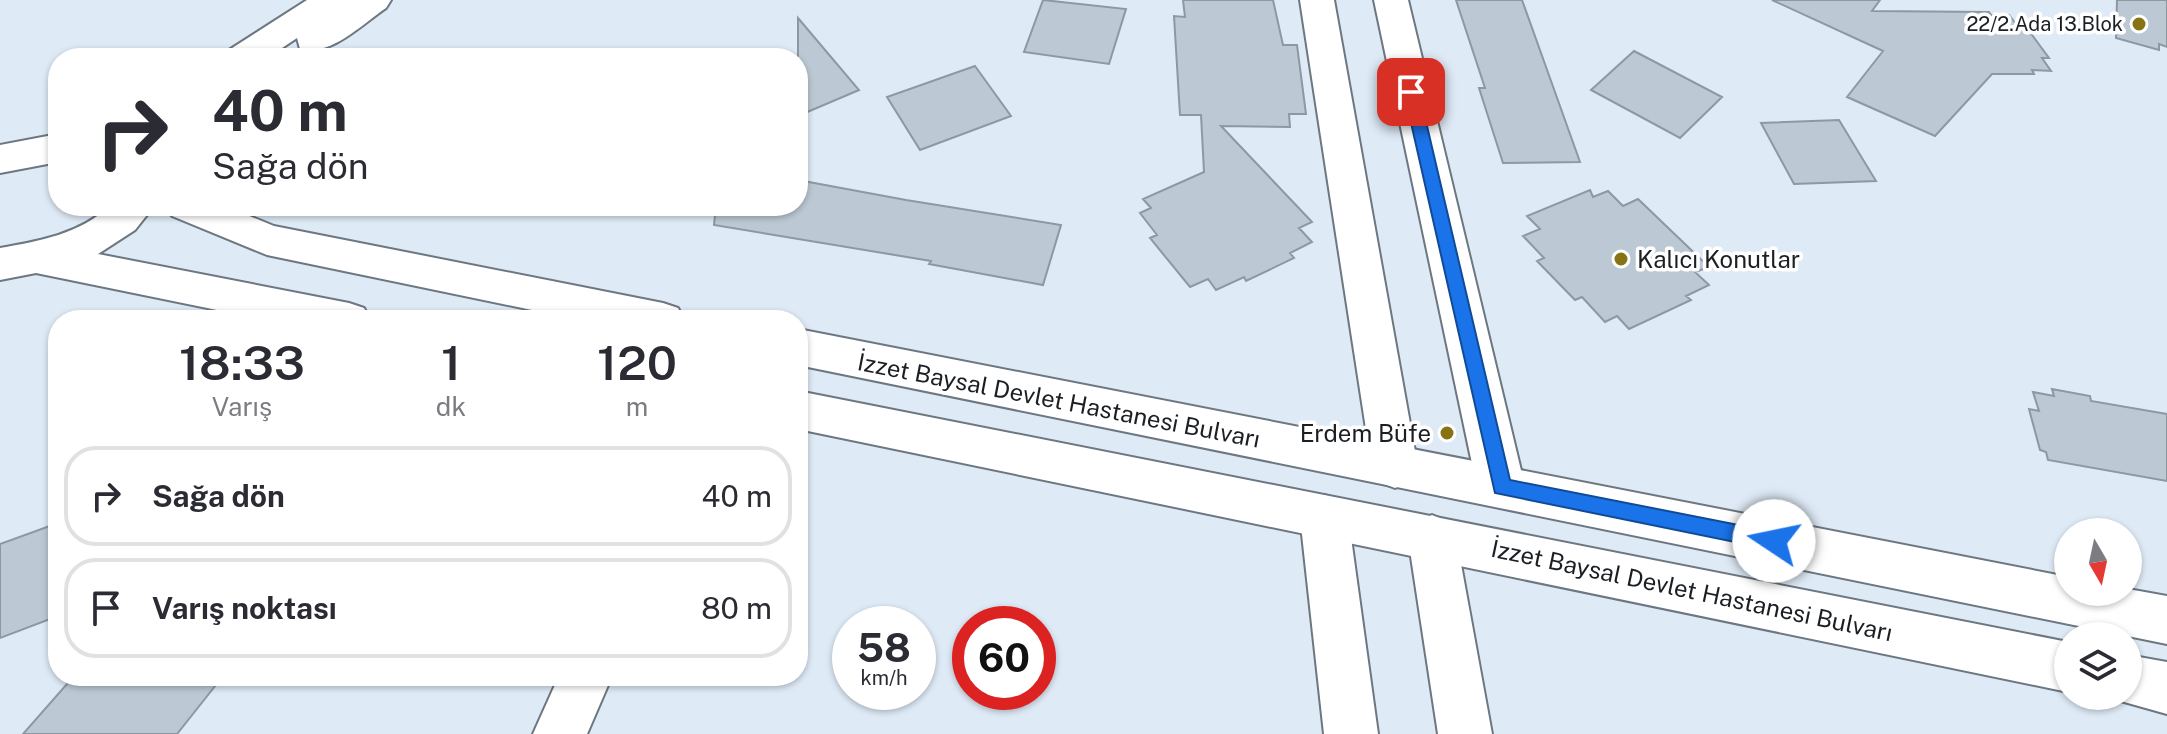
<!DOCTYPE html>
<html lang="tr">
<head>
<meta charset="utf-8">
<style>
  :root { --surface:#fff; --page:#f7f7f7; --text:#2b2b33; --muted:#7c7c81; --line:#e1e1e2 }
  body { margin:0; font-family:"Public Sans",sans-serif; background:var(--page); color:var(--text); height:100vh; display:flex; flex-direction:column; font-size:30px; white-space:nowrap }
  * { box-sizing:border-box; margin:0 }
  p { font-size:26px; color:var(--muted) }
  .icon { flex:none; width:44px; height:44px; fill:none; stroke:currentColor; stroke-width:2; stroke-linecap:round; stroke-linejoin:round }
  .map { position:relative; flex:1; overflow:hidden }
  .side { position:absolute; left:48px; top:310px; width:760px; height:376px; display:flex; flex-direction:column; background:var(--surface); border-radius:32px; box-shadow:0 2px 6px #0004 }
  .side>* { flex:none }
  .top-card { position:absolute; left:48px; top:48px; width:760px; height:168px; border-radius:32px; box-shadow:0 2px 6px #0004; background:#fff; color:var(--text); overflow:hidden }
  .needle { width:52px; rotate:171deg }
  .fabs { position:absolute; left:2054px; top:518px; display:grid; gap:16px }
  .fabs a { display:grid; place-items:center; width:88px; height:88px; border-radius:50%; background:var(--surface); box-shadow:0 2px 6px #0004; font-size:40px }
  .speed { position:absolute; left:832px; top:606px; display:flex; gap:16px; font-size:40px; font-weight:700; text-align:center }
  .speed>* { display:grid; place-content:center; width:104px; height:104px; border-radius:50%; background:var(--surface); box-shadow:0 2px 6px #0004; line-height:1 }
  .speed small { font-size:20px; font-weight:400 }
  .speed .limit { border:12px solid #d22; background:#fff; color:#111 }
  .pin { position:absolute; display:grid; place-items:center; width:68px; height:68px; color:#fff; margin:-34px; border-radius:16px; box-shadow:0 4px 12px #0006 }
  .me { position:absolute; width:88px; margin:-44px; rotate:281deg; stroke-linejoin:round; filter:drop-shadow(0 0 6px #0008) }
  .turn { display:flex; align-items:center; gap:28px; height:168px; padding:0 32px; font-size:36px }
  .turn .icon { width:104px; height:104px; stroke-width:2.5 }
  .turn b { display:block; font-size:56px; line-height:68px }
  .eta { display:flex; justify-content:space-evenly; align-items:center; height:136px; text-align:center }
  .eta b { font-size:48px; font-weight:600; line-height:56px }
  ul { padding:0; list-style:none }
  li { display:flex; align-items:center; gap:24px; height:100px; margin:0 16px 12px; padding:0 16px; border:4px solid var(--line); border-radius:32px }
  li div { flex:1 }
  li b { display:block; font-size:30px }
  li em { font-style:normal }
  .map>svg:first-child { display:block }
  .building { fill:#bcc8d3; stroke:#8c98a2; stroke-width:2 }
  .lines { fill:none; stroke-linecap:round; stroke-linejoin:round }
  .minor-casing { stroke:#6c7781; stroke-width:4 }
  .primary-casing { stroke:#6c7781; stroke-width:4 }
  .minor { fill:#fff; fill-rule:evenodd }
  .primary { fill:#fff; fill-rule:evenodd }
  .route { fill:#1a73e8; stroke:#114b97; stroke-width:2 }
  .poi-dot { fill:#877314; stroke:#fff; stroke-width:3 }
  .labels { text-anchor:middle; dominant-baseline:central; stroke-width:7; stroke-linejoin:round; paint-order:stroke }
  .far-poi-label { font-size:20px; fill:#1b1f23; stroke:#fff; text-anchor:end }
  .poi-label { font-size:24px; fill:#1b1f23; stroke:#fff; text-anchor:start }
  .street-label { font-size:24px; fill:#1b1f23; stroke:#fff }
</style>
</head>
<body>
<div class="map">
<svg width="2167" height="734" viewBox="0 0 2167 734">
  <rect width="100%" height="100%" fill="#deeaf6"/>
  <path class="building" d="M1043,0L1126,9L1109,64L1024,52Z
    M1183,0H1273L1283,45H1297L1306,114H1289L1290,127L1221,126L1312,222L1299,228L1312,242L1290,253L1294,258L1246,281L1244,277L1216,290L1208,279L1190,287L1150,238L1157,235L1140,213L1151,208L1143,199L1204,172L1201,115H1180L1174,16L1185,17Z
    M1456,0H1522L1580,162L1503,163L1479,88H1485Z
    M1772,0H1880L1872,11L1989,12L1991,15H2009L2016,24H2024L2049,58H2042L2051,71L2032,70L2034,74H1992L1935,136L1847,97L1883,51Z
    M2117,0H2167V47L2159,44V50L2116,38Z
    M798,18L859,90L798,116Z
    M1634,51L1722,97L1680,138L1591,90Z
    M975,66L1011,116L920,150L887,97Z
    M1839,120L1876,181L1794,184L1761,123Z
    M798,180L906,200L1061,225L1043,285L929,264L931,261L714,225L716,206H798Z
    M1590,190L1593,197L1608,191L1623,206L1638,199L1709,267L1695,272L1709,285L1686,296L1691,300L1629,329L1617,316L1605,322L1582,297L1575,300L1537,261L1544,258L1523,236L1540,229L1527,216Z
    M2052,389L2090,396L2091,401L2167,414V481L2048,460L2046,452L2040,450L2029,409L2039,411L2033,392L2054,396Z
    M58,523V616L0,638V544Z
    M74,676H223L177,734H23Z"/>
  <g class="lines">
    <g class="minor-casing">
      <path id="minor" d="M1300,0H1334L1418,468L1411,482L1395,488L1379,482L1372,468Z
        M1374,0H1408L1525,487L1518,502L1501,508L1484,502L1477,487Z
        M1324,495L1341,501L1348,516L1378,734H1324L1300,516L1307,501Z
        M1432,515L1449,522L1456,537L1492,734H1438L1408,537L1415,522Z
        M559,676H612L587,734H533Z"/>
    </g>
    <g class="primary-casing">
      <path id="primary" d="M307,0H391L386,8C362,24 331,57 300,49L297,38L267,58H224L229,50Z
        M58,134V162L0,173V145Z
        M110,206H154L135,230L98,254L349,303L364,308L370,320H266L36,273L0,280V248C40,241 79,234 110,206Z
        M166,206H225L274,226L663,303L678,308L684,320H580L267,255L172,216Z
        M798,329L2068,577V592H2128V589L2167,596V644L798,365Z
        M798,391L2068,642V692L798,429Z
        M2128,655L2167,662V714L2110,698L2128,696Z"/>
    </g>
    <use href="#minor" class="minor"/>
    <use href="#primary" class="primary"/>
  </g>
  <path class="route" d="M1411,87L1419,92L1510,480L1774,532L1781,535L1784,541L1781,548L1774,550L1495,493L1404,92Z"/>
  <g class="poi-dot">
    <circle cx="2139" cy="24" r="8"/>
    <circle cx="1621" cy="259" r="8"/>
    <circle cx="1447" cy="433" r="8"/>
  </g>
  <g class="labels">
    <g class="far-poi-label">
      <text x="2123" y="24">22/2.Ada 13.Blok</text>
    </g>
    <g class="poi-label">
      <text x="1637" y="259">Kalıcı Konutlar</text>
      <text x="1431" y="433" text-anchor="end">Erdem Büfe</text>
    </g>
    <g class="street-label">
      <text transform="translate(1059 400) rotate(11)">İzzet Baysal Devlet Hastanesi Bulvarı</text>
      <text transform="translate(1692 590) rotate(12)">İzzet Baysal Devlet Hastanesi Bulvarı</text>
    </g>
  </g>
</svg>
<div class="fabs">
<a><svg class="needle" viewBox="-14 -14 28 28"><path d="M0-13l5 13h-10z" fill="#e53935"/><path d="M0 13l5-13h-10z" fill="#7c7c81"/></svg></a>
<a><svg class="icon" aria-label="layers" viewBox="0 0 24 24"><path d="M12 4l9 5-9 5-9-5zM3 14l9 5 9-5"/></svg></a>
</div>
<div class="speed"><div>58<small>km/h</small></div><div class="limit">60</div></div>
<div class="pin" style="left:1411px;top:92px;background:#d93025"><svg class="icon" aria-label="arrive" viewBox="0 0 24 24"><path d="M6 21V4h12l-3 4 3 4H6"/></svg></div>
<svg class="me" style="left:1774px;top:541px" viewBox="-20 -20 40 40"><circle r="19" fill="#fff"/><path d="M0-13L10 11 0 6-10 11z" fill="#1a73e8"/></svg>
<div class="top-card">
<div class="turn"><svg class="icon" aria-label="right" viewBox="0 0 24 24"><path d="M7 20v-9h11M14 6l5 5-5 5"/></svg><div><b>40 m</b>Sağa dön</div></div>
</div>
<section class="side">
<div class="eta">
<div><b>18:33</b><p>Varış</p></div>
<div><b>1</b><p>dk</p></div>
<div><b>120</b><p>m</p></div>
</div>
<ul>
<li><svg class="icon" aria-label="right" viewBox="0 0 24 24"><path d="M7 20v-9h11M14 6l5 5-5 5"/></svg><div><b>Sağa dön</b></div><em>40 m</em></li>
<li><svg class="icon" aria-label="arrive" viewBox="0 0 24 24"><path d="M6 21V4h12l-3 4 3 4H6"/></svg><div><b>Varış noktası</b></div><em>80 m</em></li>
</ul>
</section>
</div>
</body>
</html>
